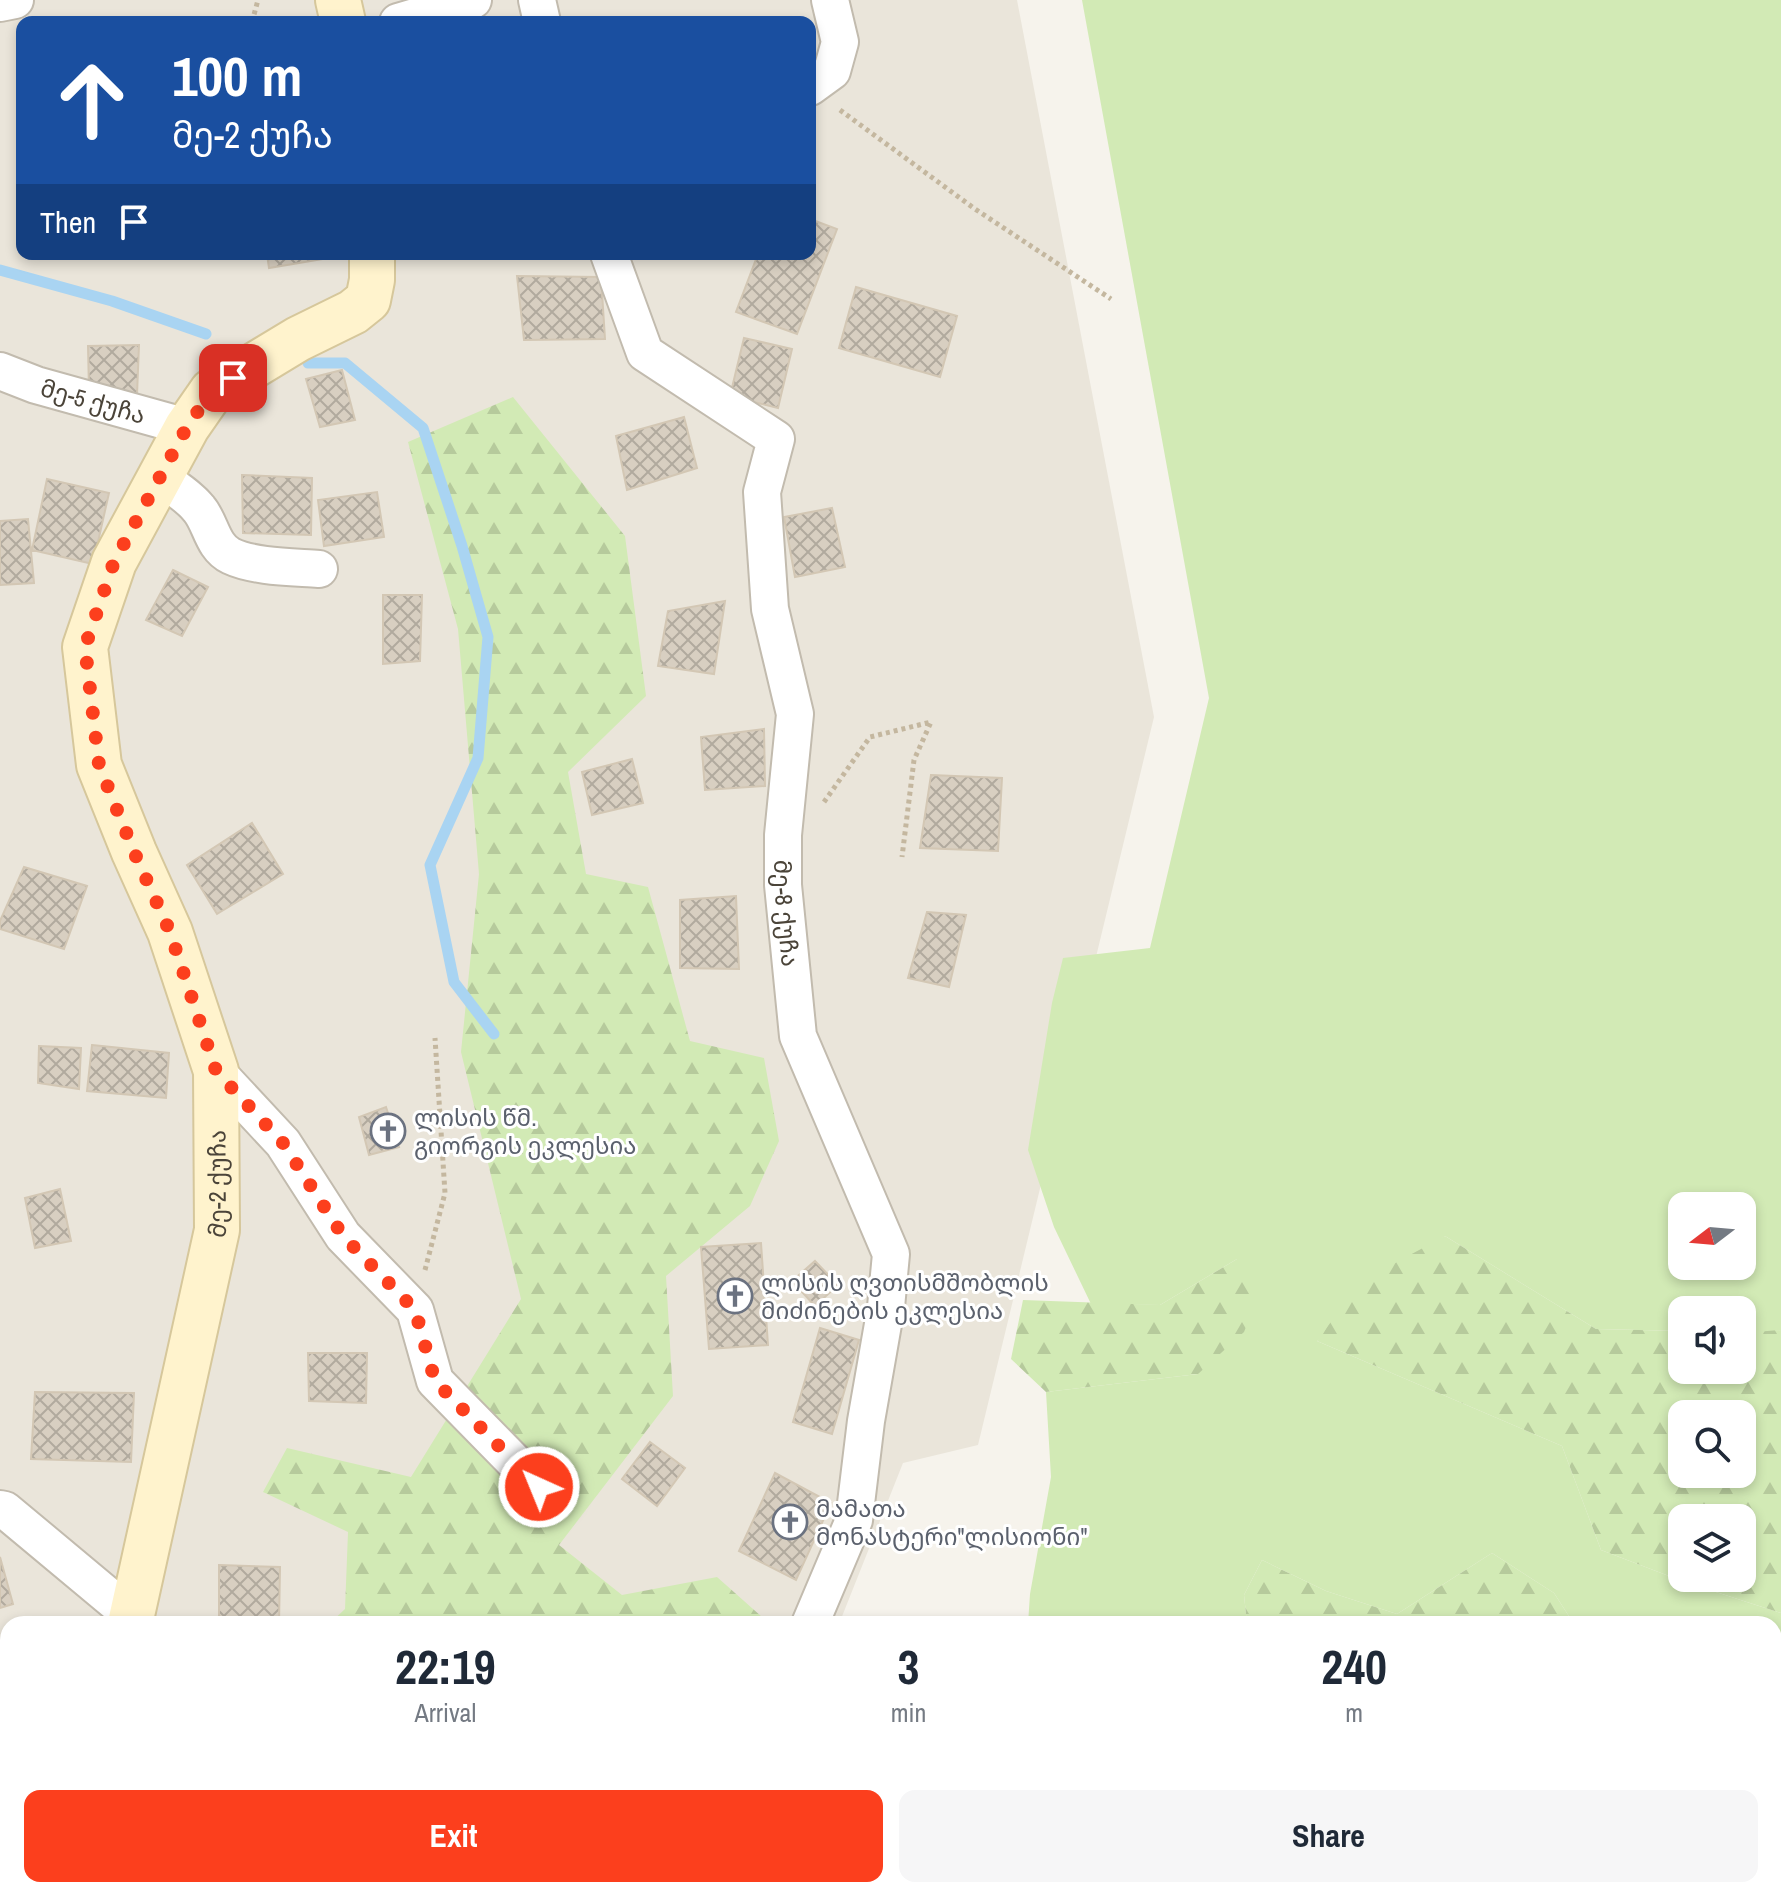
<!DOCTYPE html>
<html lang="en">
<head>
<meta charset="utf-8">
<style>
  :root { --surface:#fff; --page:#f6f6f7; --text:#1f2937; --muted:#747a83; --accent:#fc3f1d }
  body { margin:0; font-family:"Archivo Narrow","Noto Sans Georgian",sans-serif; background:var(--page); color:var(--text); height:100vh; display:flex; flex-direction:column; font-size:30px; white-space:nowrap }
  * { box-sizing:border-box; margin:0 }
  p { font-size:26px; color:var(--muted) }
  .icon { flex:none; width:44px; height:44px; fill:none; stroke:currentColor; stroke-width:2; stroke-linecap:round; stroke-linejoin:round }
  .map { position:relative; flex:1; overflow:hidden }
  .side { position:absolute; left:0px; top:1616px; width:1782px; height:282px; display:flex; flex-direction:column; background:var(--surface); border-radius:24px 24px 0 0; box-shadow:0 4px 12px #0003 }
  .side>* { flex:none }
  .guide { position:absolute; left:16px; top:16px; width:800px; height:244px; border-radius:16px; box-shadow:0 4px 12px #0003; background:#1a4fa0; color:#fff; overflow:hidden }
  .needle { width:52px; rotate:254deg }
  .buttons { position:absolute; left:1668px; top:1192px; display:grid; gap:16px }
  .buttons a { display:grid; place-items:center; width:88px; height:88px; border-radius:16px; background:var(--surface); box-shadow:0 4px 12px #0003; font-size:40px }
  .pin { position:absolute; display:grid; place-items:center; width:68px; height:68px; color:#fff; margin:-34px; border-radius:16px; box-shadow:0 4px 12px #0006 }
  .me { position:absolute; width:88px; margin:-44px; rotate:316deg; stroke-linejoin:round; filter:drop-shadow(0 0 6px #0008) }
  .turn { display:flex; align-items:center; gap:28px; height:168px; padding:0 24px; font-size:36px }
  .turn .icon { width:104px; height:104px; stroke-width:2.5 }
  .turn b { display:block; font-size:56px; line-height:68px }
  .then { display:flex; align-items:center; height:76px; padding:0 24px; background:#0003; gap:16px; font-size:30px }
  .eta { display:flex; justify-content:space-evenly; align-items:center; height:136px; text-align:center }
  .eta b { font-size:48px; font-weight:800; line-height:56px }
  .button { display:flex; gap:16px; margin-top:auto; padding:16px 24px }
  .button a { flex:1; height:92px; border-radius:16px; background:var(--accent); color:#fff; font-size:32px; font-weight:800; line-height:92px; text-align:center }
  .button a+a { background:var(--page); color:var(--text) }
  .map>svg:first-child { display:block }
  .residential { fill:#eae5da; fill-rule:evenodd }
  .green { fill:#d2eab5; fill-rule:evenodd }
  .forest { fill:url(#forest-firs); fill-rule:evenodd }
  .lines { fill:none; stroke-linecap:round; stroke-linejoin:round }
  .stream { stroke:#a9d4f2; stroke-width:11 }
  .building { fill:url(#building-cross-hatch); stroke:#d3c7b4; stroke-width:2 }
  .street-casing { stroke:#c2bbae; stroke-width:40 }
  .secondary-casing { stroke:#d6c79b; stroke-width:48 }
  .path { stroke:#c4b79f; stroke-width:5; stroke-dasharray:4 4; stroke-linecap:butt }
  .street { stroke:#fff; stroke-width:36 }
  .secondary { stroke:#fff3cd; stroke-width:44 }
  .route { stroke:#fc3f1d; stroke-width:14; stroke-dasharray:0 25.2 }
  .labels { text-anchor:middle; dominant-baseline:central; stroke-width:6; stroke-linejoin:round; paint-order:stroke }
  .street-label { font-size:24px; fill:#4b4439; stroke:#fff }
  .worship-label { font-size:24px; fill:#5b616d; stroke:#fff; text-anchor:start }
</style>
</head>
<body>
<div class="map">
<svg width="1781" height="1897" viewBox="0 0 1781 1897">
  <defs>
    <pattern id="forest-firs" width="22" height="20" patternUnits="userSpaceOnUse" patternTransform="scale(2)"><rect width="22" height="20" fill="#d2eab5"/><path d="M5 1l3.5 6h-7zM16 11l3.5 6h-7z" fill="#b6ca9c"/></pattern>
    <pattern id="building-cross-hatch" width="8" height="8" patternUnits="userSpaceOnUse" patternTransform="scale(2)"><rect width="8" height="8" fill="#d8cfc1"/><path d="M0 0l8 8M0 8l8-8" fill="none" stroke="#b1aa9e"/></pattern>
  </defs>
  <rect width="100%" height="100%" fill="#f6f3ec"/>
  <path class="residential" d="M0,0H1017L1154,717L978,1445L903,1463L839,1624H8V1890H809V1897H0ZM22,22H810V254H22Z"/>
  <path class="green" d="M1082,0H1781V1330L1761,1333H1742V1310H1682V1331L1596,1329L1445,1236L1317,1341L1562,1446L1601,1550L1682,1581L1781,1613V1897H1732L1734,1890H1774V1624H1574L1554,1593L1492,1553L1397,1614L1326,1591L1262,1560L1244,1595L1247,1624H1028L1030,1594L1051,1477L1046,1392L1198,1374L1237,1259L1160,1305L1091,1304L1054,1227L1028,1150L1052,1003L1063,958L1150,948L1209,698ZM1682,1206H1742V1266H1682Z
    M984,1890H1118L1126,1897H995Z"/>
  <path class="forest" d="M513,397L625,536L646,696L568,772L586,874L648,887L690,1041L764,1058L779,1141L750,1206L666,1276L673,1396L559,1545L622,1595L717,1577L770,1624H329L345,1609L348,1532L263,1492L287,1448L411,1477L521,1299L461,1052L479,874L458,629L408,442Z
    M1445,1236L1596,1329L1682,1331V1370H1742V1333L1781,1330V1613L1682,1581L1601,1550L1562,1446L1317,1341L1360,1282ZM1742,1414V1474H1682V1414ZM1742,1518V1578H1682V1518Z
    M1237,1259L1263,1285L1244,1332L1198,1374L1046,1392L1011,1359L1023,1300L1160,1305Z
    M1492,1553L1554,1593L1574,1624H1247L1244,1595L1262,1560L1326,1591L1397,1614Z
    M526,1890H682V1897H528Z
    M822,1890H984L995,1897H821Z
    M1118,1890H1265V1893L1257,1897H1126Z
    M1294,1890H1734L1732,1897H1292Z"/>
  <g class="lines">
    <path class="stream" d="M0,270L112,301L206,334
      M308,363H345L423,428L462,546L488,637L478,758L430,865L454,982L494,1034"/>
  </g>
  <path class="building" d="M22,94V142L17,96Z
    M810,219L837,229L797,334L736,312L758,254H810Z
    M267,254H322L323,259L269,268Z
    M517,276L601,277L605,339L524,340Z
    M856,287L957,316L940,377L839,348Z
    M744,338L792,349L778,408L730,396Z
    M139,345L137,395L89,390L88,346Z
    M342,370L355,420L320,427L306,379Z
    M684,417L697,468L627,490L616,436Z
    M242,475L312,478L311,535L243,533Z
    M47,479L109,493L93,564L32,550Z
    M377,492L384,537L324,546L318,500Z
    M832,508L845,567L795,577L784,517Z
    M28,519L34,583L0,585V521Z
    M173,570L208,587L182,636L146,620Z
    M383,595H422L420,661L383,664Z
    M725,601L714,674L658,666L668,611Z
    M764,729L765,786L705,790L701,737Z
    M632,759L643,803L592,815L582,772Z
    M931,775L1002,778L998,851L920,848Z
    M252,823L283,874L217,914L187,865Z
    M24,867L87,886L64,949L0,929V921Z
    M736,896L739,969L680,968V900Z
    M927,912L966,915L949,987L908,978Z
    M92,1045L169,1053L166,1098L87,1091Z
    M39,1046L81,1048L79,1089L38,1083Z
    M386,1107L399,1147L369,1155L359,1117Z
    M60,1189L71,1241L35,1248L25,1198Z
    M761,1243L768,1345L709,1349L701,1247Z
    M815,1261L838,1285L815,1306L792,1281Z
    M820,1328L859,1340L832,1434L793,1422Z
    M308,1353H367L366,1403L309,1401Z
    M35,1392L134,1393L131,1462L31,1459Z
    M650,1442L685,1468L657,1506L622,1479Z
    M775,1473L831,1503L796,1580L739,1551Z
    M0,1557L13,1604L0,1608Z
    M219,1565L280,1567L279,1624H219Z
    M0,1785L8,1801V1888L0,1891Z
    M192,1890H240V1897H192Z
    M411,1890H489V1897H410Z"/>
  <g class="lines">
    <g class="street-casing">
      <g id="street">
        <path d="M537,0L542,22"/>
        <path d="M0,3L15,0"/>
        <path d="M398,22L473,0"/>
        <path d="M810,87L832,71L840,42L830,0"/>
        <path id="s1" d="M609,254L645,353L776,439L762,492L770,609L795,714L783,835V885L798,1036L891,1254L886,1307L866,1421L854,1520L810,1624"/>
        <path id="s2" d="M0,371L36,385L187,427"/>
        <path d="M160,477C173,487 189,496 199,509C211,523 212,547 231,556C254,567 293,567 319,569"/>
        <path d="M216,1071L283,1143L343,1236L415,1310L435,1381L539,1487"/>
        <path d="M0,1509L5,1510L132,1616"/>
        <path d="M781,1890V1897"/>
      </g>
    </g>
    <g class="secondary-casing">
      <g id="secondary">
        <path d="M338,0L343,22"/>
        <path id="s3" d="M130,1624L217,1230L216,1071L170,932L134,852L99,765L85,647L114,562L187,427L212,391L298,339L353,312L368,300L372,280V254"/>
        <path d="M152,1890L153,1897"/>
      </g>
    </g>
    <path class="path" d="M252,22L258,0
      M840,110L975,209L1111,299
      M824,802L870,737L931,722L914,760L902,857
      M425,1270L445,1193L435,1038
      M1774,1782L1777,1748L1781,1742
      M1774,1831L1776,1854L1774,1859
      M1758,1897L1761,1890"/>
    <use href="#street" class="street"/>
    <use href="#secondary" class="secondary"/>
  </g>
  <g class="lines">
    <path class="route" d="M233,378L212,391L187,427L114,562L85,647L99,765L134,852L170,932L216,1071L283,1143L343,1236L415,1310L435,1381L539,1487"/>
  </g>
  <defs>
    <g id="church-ring" transform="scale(1.8)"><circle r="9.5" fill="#fff" stroke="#6b7280" stroke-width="1.5"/><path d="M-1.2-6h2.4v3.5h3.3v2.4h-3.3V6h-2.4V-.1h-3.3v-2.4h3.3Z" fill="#6b7280"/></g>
  </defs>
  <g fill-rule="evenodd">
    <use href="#church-ring" x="388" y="1131"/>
    <use href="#church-ring" x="735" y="1296"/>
    <use href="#church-ring" x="790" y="1522"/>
  </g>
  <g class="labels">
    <g class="street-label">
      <text stroke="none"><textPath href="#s2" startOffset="98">მე-5 ქუჩა</textPath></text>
      <text stroke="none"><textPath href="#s1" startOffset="742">მე-8 ქუჩა</textPath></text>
      <text stroke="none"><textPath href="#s3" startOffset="450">მე-2 ქუჩა</textPath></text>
    </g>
    <g class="worship-label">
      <text x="414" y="1117">ლისის წმ.<tspan x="414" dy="28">გიორგის ეკლესია</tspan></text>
      <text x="761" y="1282">ლისის ღვთისმშობლის<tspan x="761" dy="28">მიძინების ეკლესია</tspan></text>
      <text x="816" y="1508">მამათა<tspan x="816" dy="28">მონასტერი"ლისიონი"</tspan></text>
    </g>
  </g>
</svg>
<div class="buttons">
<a><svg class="needle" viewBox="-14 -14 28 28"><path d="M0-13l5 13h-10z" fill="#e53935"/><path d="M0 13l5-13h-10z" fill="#747a83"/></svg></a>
<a><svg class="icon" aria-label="sound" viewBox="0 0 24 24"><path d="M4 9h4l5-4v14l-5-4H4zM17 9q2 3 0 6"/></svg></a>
<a><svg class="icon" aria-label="search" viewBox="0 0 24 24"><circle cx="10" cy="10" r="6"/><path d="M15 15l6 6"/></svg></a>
<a><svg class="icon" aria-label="layers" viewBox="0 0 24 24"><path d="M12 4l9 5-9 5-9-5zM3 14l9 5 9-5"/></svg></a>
</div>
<div class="pin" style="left:233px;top:378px;background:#d93025"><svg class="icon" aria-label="arrive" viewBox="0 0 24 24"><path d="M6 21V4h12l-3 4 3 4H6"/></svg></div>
<svg class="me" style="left:539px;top:1487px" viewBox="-20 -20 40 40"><circle r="17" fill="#fc3f1d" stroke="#fff" stroke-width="3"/><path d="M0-11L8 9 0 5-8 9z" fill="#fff"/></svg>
<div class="guide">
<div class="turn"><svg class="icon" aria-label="ahead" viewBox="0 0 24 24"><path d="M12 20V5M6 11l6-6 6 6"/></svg><div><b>100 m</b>მე-2 ქუჩა</div></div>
<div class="then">Then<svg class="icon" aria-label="arrive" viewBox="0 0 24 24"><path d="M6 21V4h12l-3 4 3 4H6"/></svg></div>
</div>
<section class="side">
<div class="eta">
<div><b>22:19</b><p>Arrival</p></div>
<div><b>3</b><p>min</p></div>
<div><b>240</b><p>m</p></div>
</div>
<div class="button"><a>Exit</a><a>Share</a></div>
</section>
</div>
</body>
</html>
